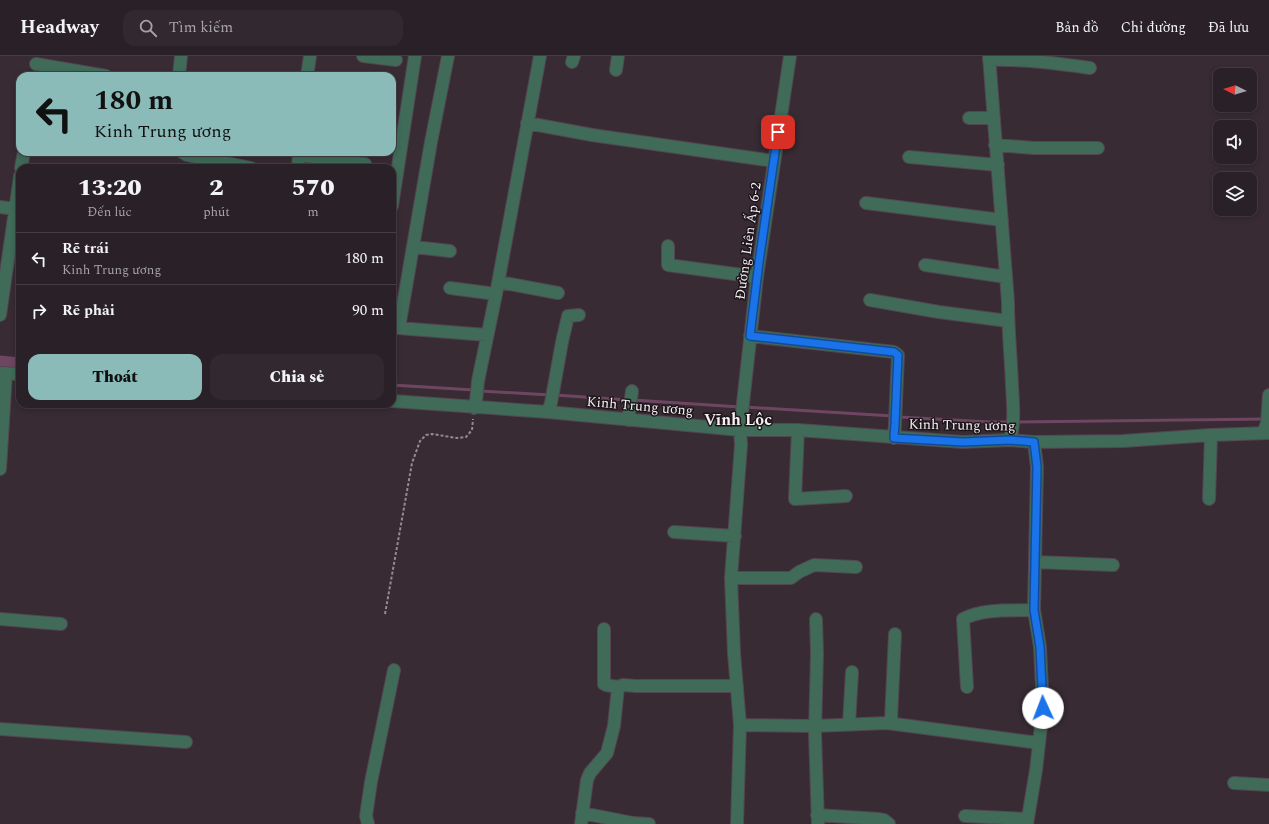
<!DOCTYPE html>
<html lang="vi">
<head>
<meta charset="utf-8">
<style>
  :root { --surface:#2a2027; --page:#32282f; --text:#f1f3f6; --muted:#a5a3a7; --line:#463e44; --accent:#8bbbb9 }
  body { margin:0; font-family:Spectral,serif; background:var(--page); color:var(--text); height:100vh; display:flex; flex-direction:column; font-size:15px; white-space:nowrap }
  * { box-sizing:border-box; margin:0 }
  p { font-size:13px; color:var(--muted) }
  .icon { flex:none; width:22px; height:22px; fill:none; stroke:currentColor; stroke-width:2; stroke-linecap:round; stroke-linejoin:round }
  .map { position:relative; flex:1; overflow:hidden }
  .details { position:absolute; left:16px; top:108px; width:380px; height:244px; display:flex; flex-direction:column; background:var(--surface); border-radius:12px; box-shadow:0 2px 6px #0003,0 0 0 1px var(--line) }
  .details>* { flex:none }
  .guide { position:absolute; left:16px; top:16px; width:380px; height:84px; border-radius:12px; box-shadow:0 2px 6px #0003,0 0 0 1px var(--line); background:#8bbbb9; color:#111; overflow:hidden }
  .needle { width:26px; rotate:275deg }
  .buttons { position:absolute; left:1213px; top:12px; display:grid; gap:8px }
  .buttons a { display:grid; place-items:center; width:44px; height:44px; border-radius:8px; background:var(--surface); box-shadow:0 2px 6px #0003,0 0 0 1px var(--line); font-size:20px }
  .pin { position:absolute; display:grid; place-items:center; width:34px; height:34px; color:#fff; margin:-17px; border-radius:8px; box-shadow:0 2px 6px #0006 }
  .me { position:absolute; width:44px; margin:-22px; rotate:358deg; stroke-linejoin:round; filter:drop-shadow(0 0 3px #0008) }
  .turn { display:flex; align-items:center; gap:14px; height:84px; padding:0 12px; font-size:18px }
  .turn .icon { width:52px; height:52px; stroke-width:2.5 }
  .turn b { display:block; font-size:28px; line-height:34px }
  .eta { display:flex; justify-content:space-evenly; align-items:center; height:68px; text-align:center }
  .eta b { font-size:24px; font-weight:800; line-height:28px }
  .primary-button { display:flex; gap:8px; margin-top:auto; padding:8px 12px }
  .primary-button a { flex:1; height:46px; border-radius:12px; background:var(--accent); color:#111; font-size:16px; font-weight:800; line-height:46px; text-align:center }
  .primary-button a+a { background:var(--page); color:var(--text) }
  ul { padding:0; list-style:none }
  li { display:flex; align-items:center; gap:12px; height:52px; padding:0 12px; border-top:1px solid var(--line) }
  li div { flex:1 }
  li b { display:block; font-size:15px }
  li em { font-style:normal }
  header { display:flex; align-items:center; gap:24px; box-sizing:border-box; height:56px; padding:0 20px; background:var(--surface); border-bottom:1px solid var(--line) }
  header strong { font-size:19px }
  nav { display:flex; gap:22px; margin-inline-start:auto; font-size:14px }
  .search { width:280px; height:36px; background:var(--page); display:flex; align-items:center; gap:10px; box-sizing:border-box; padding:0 14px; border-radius:12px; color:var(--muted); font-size:15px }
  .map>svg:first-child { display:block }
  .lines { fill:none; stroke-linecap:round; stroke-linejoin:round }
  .stream { stroke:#6e4662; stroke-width:3 }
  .canal { stroke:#6e4662; stroke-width:11 }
  .minor-casing { stroke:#53464f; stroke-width:14 }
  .path { stroke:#958b92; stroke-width:2; stroke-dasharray:3 2; stroke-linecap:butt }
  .minor { stroke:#3f6b58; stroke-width:12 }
  .route-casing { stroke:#114b97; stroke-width:10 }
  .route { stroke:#1a73e8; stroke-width:7 }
  .labels { text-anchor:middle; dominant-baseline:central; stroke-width:3; stroke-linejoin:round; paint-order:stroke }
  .street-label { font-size:14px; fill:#f7eff4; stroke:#1c161a }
  .quarter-label { font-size:16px; font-weight:bold; fill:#f7eff4; stroke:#1c161a }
</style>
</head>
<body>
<header>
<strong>Headway</strong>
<div class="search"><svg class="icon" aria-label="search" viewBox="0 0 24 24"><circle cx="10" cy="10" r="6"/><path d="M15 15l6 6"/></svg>Tìm kiếm</div>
<nav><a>Bản đồ</a><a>Chỉ đường</a><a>Đã lưu</a></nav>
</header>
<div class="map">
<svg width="1269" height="768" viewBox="0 0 1269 768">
  <rect width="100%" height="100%" fill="#382b34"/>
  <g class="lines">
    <path class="stream" d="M392,329L474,334
      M480,335L550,339
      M555,339L628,344
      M633,344L740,351
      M745,351L893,360
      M899,361L989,366H1011
      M1017,366L1265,363"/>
    <path class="canal" d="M0,305L20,307"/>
    <g class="minor-casing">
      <path id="minor" d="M363,0L396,4
        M989,0L1008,246C1008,274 1011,302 1012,329C1013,348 1015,367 1010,384
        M989,4C1024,3 1055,7 1090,12
        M572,6L574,0
        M36,8L106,20
        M616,14L618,0
        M179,20L181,0
        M307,20L310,0
        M969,62H994
        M527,67L592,79L774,105
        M995,89L1034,92H1098
        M182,96L187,99L251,112
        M299,99L365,108
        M909,101L998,109
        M21,112L24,96
        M298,112L299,96
        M866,147L1002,164
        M392,150L415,0
        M0,151L15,153
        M668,190V209L757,221
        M414,191L450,195
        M925,209L1006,221
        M499,226L558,237
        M450,232L496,238
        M870,244L939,256L1008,265
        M0,259L20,120
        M392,272H398L400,266L431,86L448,0
        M398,272L487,279
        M750,280L894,296L898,299L895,368L894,382
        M0,317L20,318
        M392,345L548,356L740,374H798L963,386L1010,384L1034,386L1123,385L1211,379L1269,377
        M474,352L476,345L478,325L496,238L540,0
        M548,356L551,347L562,286L568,260L579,259
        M628,364L632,335
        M798,374L795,443L846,440
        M1263,377L1267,367L1269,339
        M0,413L6,317
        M1209,443L1211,379
        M674,476L735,480
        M1035,506L1113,509
        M731,522H791L799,516L814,509L856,511
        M0,563L61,568
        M816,563L817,598L815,677L818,768
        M604,573V628L606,629L618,631
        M967,631L963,563C984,552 1011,555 1034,554
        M887,667L1039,687
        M849,668L852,616
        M740,669L815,670L887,667L891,664L895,578
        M0,673L186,686
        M1234,727L1269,729
        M582,757L633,767L649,768
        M817,759L879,763L884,764L889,768
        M965,760L1027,763
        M368,768L366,760L371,726L394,614
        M581,768L587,724L590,717L607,697L614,670L618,631L623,629L636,630H737
        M737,768L740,669L734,597L731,522L741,389L740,374L757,221L790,0
        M1027,768L1036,714L1043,652L1040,591L1034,554L1037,411L1034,386"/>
    </g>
    <path class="path" d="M385,558L412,407L420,385L426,379L432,378L457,382L466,381L472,374L473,363"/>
    <use href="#minor" class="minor"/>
  </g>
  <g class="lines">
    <g class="route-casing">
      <path id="route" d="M778,76L759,206L750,280L894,296L898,299L895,368L894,382L963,386L1010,384L1034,386L1037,411L1034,554L1040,591L1043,652"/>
    </g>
    <use href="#route" class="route"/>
  </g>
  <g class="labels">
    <g class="street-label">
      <text transform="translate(748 185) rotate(-82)">Đường Liên Ấp 6-2</text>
      <text transform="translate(640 350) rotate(5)">Kinh Trung ương</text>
      <text transform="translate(962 369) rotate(1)">Kinh Trung ương</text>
    </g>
    <g class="quarter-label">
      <text x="738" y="364">Vĩnh Lộc</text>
    </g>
  </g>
</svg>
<div class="buttons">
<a><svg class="needle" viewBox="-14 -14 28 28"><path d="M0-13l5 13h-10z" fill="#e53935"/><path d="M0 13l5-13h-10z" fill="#a5a3a7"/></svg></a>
<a><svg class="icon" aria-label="sound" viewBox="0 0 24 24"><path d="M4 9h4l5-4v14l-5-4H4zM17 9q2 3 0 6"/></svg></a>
<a><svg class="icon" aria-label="layers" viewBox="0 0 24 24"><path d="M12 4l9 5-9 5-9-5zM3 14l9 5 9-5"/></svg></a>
</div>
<div class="pin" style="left:778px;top:76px;background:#d93025"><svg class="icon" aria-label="arrive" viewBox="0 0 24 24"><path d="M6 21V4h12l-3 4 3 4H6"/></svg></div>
<svg class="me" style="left:1043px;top:652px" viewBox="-20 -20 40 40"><circle r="19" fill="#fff"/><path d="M0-13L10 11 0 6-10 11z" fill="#1a73e8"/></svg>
<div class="guide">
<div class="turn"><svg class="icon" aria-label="left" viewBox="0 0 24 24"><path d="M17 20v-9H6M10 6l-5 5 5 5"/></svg><div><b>180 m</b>Kinh Trung ương</div></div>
</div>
<section class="details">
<div class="eta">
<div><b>13:20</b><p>Đến lúc</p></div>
<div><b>2</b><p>phút</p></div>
<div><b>570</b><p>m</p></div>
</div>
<ul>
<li><svg class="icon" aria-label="left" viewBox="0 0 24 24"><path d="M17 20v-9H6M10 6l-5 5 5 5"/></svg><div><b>Rẽ trái</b><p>Kinh Trung ương</p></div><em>180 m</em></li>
<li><svg class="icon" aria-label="right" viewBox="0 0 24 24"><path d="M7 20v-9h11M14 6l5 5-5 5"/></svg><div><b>Rẽ phải</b></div><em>90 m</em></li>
</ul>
<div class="primary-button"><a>Thoát</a><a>Chia sẻ</a></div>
</section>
</div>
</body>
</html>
